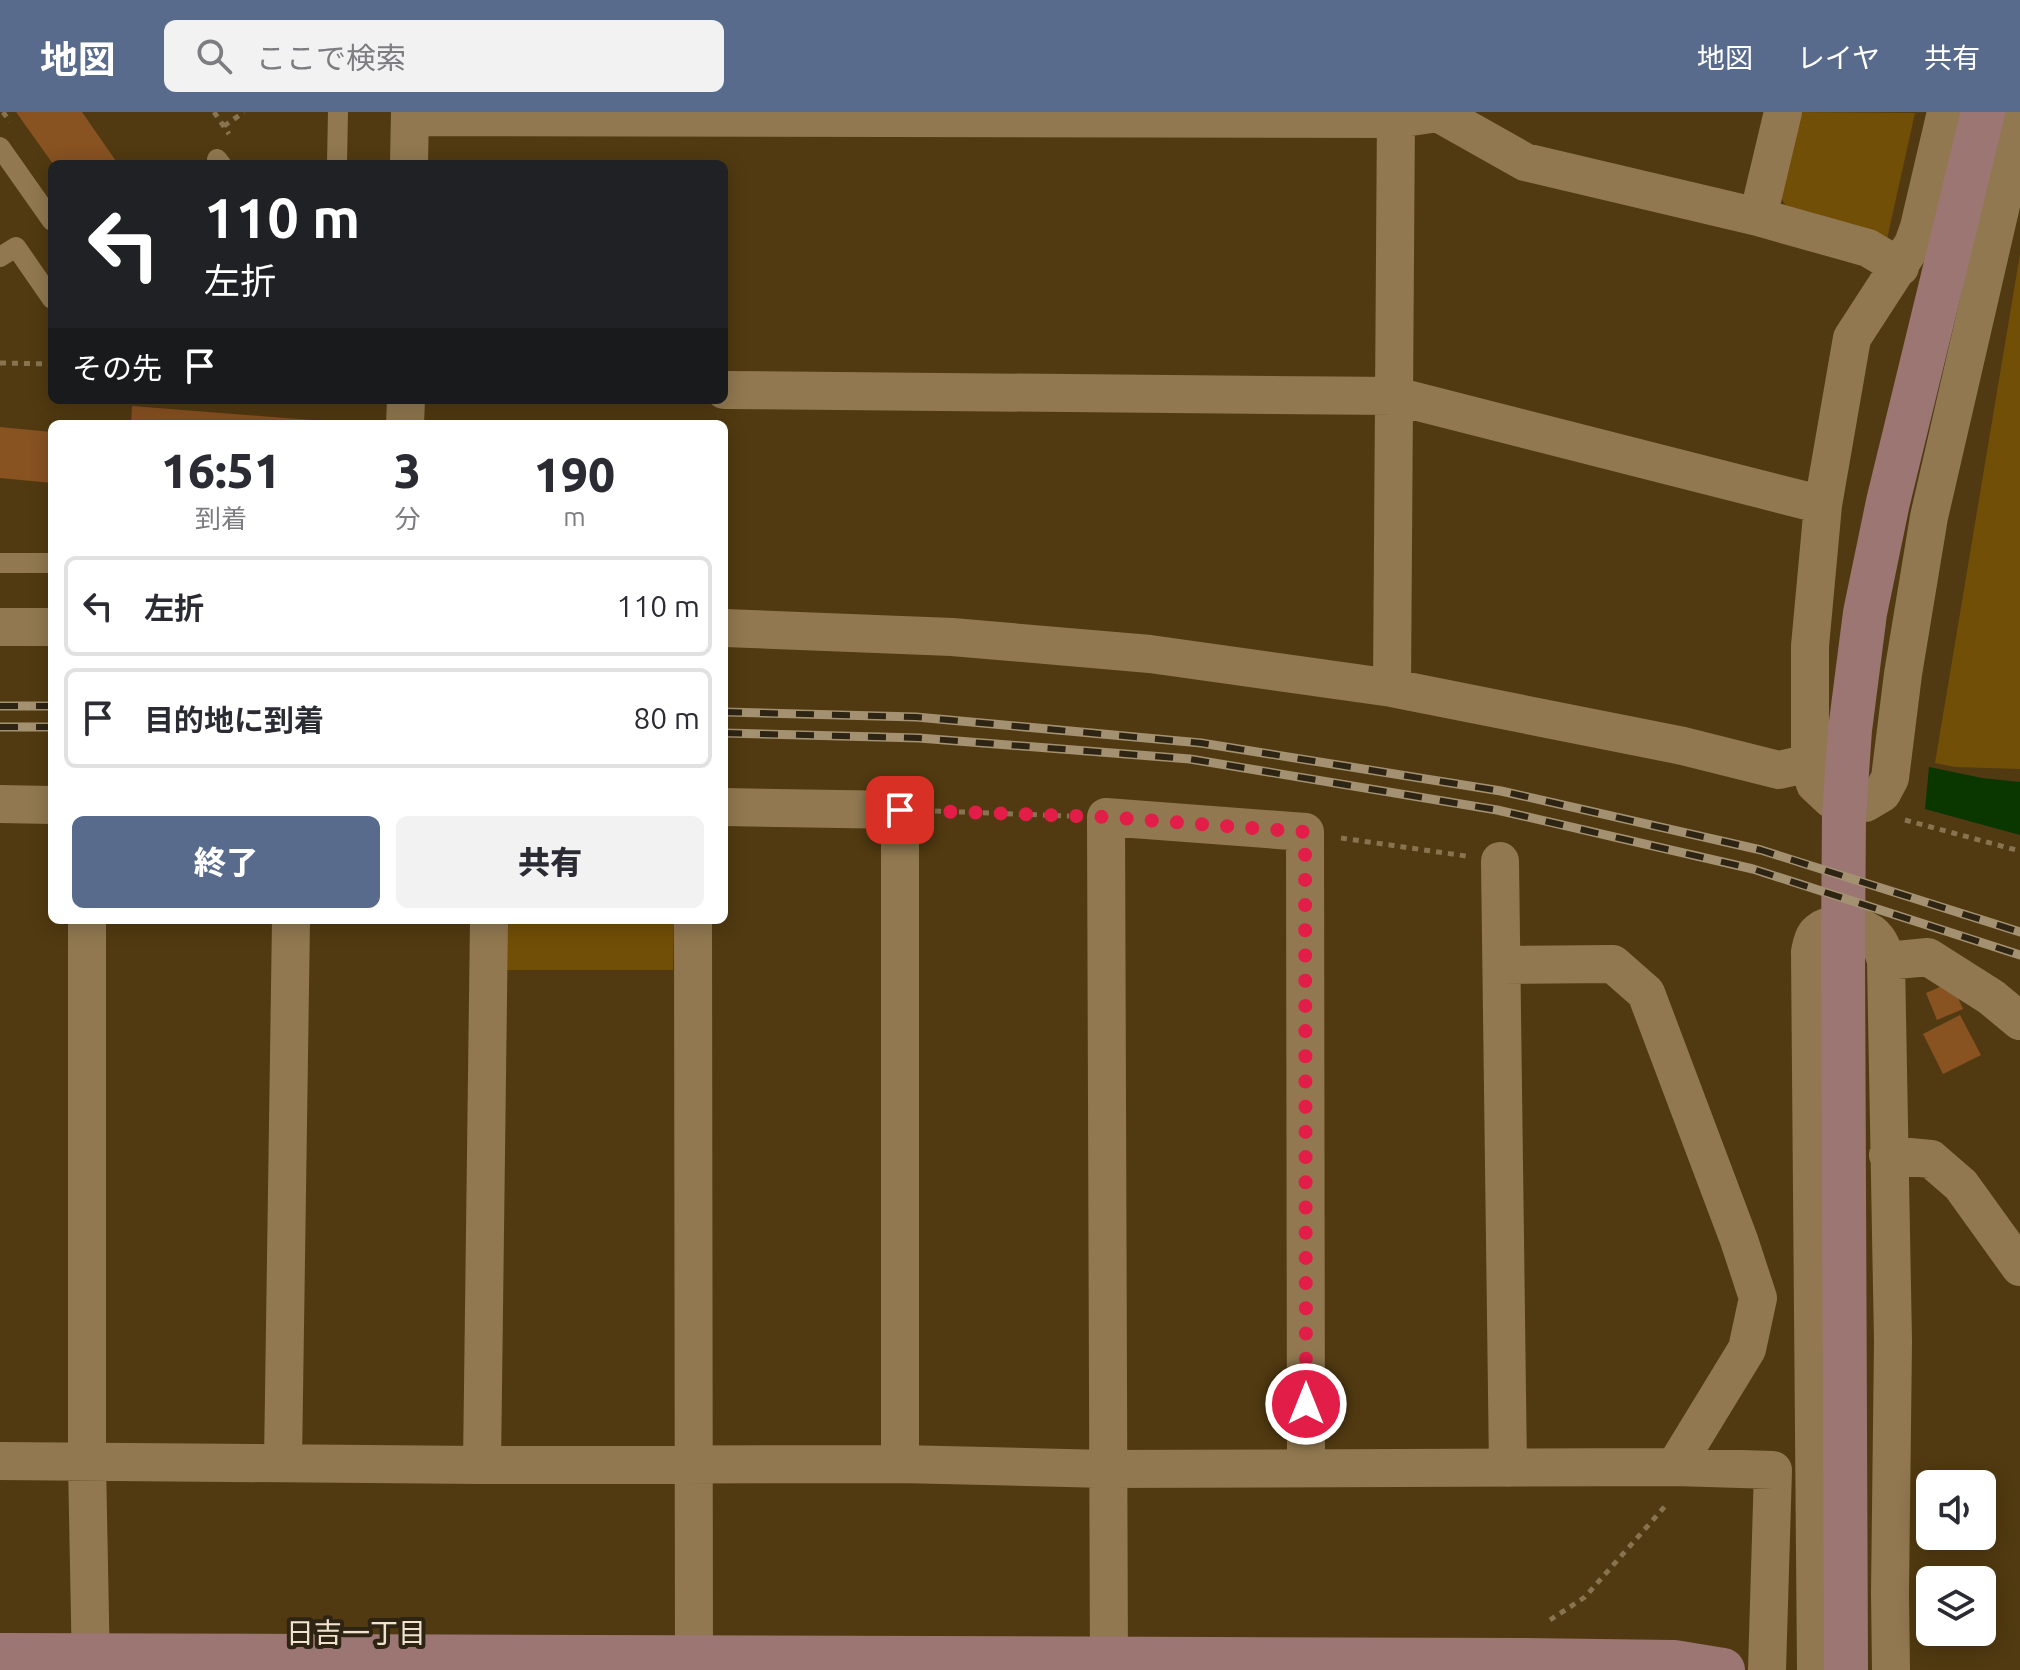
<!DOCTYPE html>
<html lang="ja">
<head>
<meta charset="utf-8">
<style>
  :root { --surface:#fff; --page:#f2f2f3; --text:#2b2b33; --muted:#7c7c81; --line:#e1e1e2; --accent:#586b8d }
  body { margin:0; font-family:Ubuntu,"Noto Sans JP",sans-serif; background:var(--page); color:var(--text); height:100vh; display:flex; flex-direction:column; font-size:30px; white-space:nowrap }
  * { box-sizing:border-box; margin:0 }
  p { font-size:26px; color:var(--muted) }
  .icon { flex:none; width:44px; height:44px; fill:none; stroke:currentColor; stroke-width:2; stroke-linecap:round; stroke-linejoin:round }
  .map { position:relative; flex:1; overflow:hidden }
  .sheet { position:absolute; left:48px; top:308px; width:680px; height:504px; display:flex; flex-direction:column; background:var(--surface); border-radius:12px; box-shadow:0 4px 20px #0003 }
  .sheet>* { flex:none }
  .hud { position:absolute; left:48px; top:48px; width:680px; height:244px; border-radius:12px; box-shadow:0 4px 20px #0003; background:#202124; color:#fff; overflow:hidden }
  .fabs { position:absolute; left:1916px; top:1358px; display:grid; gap:16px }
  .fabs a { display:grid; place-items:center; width:80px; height:80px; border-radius:12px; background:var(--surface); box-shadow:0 4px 20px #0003; font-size:40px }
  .pin { position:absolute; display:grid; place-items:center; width:68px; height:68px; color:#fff; margin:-34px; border-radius:16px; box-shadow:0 4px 12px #0006 }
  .me { position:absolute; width:88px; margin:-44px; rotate:0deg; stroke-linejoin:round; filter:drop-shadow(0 0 6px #0008) }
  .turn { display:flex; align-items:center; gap:28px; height:168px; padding:0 24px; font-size:36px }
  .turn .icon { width:104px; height:104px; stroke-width:2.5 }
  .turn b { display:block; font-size:56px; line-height:68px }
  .then { display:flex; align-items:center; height:76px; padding:0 24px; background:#0003; gap:16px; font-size:30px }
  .eta { display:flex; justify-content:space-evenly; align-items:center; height:136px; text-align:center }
  .eta b { font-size:48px; font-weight:800; line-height:56px }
  .button { display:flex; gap:16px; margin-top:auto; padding:16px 24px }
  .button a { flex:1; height:92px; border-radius:12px; background:var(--accent); color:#fff; font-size:32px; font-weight:800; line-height:92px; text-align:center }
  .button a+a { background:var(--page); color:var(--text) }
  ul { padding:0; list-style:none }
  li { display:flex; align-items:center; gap:24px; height:100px; margin:0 16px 12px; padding:0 8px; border:4px solid var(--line); border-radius:12px }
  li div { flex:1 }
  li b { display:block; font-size:30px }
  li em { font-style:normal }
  header { display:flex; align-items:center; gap:48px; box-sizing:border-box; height:112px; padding:0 40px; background:var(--accent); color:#fff }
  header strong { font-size:38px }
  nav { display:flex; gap:44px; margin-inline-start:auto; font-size:28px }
  .search { width:560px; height:72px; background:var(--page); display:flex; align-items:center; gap:20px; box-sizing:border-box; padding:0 28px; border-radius:12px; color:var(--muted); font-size:30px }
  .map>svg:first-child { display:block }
  .green { fill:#714f07 }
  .water { fill:#0a3600 }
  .building { fill:#885221 }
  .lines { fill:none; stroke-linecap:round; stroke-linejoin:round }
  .path { stroke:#877350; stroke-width:5; stroke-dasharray:6 6; stroke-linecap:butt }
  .lane { stroke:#917850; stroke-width:20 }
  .street { stroke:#917850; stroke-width:38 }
  .secondary { stroke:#9c7673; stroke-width:44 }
  .rail-casing { stroke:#a39171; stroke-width:9 }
  .rail { stroke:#2e2413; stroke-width:6; stroke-dasharray:18; stroke-linecap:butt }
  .route { stroke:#e11d48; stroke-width:14; stroke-dasharray:0 25.2 }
  .labels { text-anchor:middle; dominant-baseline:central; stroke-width:8; stroke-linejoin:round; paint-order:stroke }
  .neighbourhood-label { font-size:28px; fill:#f0e2cc; stroke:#2e2413 }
</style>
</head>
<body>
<header>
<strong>地図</strong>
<div class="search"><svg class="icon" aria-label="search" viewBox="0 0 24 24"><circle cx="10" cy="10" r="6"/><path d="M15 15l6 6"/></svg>ここで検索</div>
<nav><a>地図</a><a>レイヤ</a><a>共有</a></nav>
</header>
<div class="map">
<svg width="2020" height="1558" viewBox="0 0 2020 1558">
  <rect width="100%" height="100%" fill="#513a11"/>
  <path class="green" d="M1800,0L1915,1L1887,127L1787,96L1779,82Z
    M2020,142V657L1955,655L1935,651Z
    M501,808H674L673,858H501Z"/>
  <path class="water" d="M1929,655L1982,666L2020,670V723L1925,697Z"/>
  <path class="building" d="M16,0H82L118,52H53Z
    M132,294L337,310L336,312H131Z
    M0,315L52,320V371L0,366Z
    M1951,870L1963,897L1937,908L1926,881Z
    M1960,903L1981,943L1943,962L1923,922Z"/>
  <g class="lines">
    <path class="path" d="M3,0L10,10
      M214,0L229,22
      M224,14L244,0
      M0,251L52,252
      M935,699L1069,704
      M1905,708L2020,739
      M1341,726L1466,744
      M1550,1508L1585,1485L1667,1392"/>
    <path class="lane" d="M0,35L52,109
      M217,47L221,52
      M337,52L338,0
      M0,145L16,135L52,187
      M0,451H52"/>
    <path class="street" d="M410,5L1397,7L1438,1L1525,50L1758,105L1868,136L1900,155
      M409,52L410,0
      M1758,105L1783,0
      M724,278L1395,284L1823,393L1810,534V651
      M405,312L406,288
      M1823,393L1852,226L1913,132L1919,115L1946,0
      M0,515H52
      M724,516L952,525L1150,542L1392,576L1683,634L1779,658L1810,651L1815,672L1831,687L1865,691L1882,681L1890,666L1903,562L1929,405L2020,11
      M1392,576L1396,0
      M0,692L52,693
      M724,695L900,698V1352
      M1500,749L1508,1356
      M87,808V1350L91,1558
      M693,808L694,1558
      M1886,849L1928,845L1991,885L2020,909
      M1502,853L1613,852L1646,881L1739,1128L1758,1186L1747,1237L1675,1355
      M1888,1043L1931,1047L1961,1073L2020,1155
      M0,1349L482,1353L900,1352L1107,1357L1675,1355L1773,1358L1767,1558
      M283,1350L291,808
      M482,1353L489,808
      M1109,1558L1106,705L1305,720L1306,1355
      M1816,1558L1810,840C1811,835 1812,827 1816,822C1829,808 1856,811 1871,821C1880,828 1883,838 1886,849L1893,1230L1890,1481L1891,1558"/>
    <path class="secondary" d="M0,1543L1525,1548L1674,1550L1723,1558
      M1846,1558L1843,832L1844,703L1850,618L1865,501L1888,390L1983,0"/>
    <g class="rail-casing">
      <path id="rail" d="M0,594H52
        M724,600L916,605L1201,631L1501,679L1761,738L2020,820
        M0,615H52
        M724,621L919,626L1190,647L1497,698L1753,757L2020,843"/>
    </g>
    <use href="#rail" class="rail"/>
  </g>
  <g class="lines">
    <path class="route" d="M900,698L1106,705L1305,720L1306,1292"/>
  </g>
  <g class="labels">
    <g class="neighbourhood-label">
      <text x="356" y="1520">日吉一丁目</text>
    </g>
  </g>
</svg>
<div class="fabs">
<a><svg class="icon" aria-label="sound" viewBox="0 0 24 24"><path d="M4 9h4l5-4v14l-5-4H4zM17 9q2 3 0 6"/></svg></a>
<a><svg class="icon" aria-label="layers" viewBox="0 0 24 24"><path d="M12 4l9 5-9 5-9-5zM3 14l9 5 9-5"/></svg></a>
</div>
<div class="pin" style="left:900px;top:698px;background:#d93025"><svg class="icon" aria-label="arrive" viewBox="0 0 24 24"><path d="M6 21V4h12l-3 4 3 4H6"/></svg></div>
<svg class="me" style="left:1306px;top:1292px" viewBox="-20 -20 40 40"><circle r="17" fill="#e11d48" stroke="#fff" stroke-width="3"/><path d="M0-11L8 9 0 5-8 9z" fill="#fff"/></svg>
<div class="hud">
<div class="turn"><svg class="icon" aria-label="left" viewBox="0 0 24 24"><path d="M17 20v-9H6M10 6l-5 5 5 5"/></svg><div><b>110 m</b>左折</div></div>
<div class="then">その先<svg class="icon" aria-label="arrive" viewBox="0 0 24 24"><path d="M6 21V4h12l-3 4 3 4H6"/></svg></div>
</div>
<section class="sheet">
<div class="eta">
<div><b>16:51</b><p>到着</p></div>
<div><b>3</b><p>分</p></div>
<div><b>190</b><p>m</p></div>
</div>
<ul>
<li><svg class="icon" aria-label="left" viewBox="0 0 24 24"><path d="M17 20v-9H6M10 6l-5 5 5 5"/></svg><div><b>左折</b></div><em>110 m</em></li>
<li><svg class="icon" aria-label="arrive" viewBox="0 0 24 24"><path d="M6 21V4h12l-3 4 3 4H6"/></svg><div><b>目的地に到着</b></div><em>80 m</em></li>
</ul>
<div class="button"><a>終了</a><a>共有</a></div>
</section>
</div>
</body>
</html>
